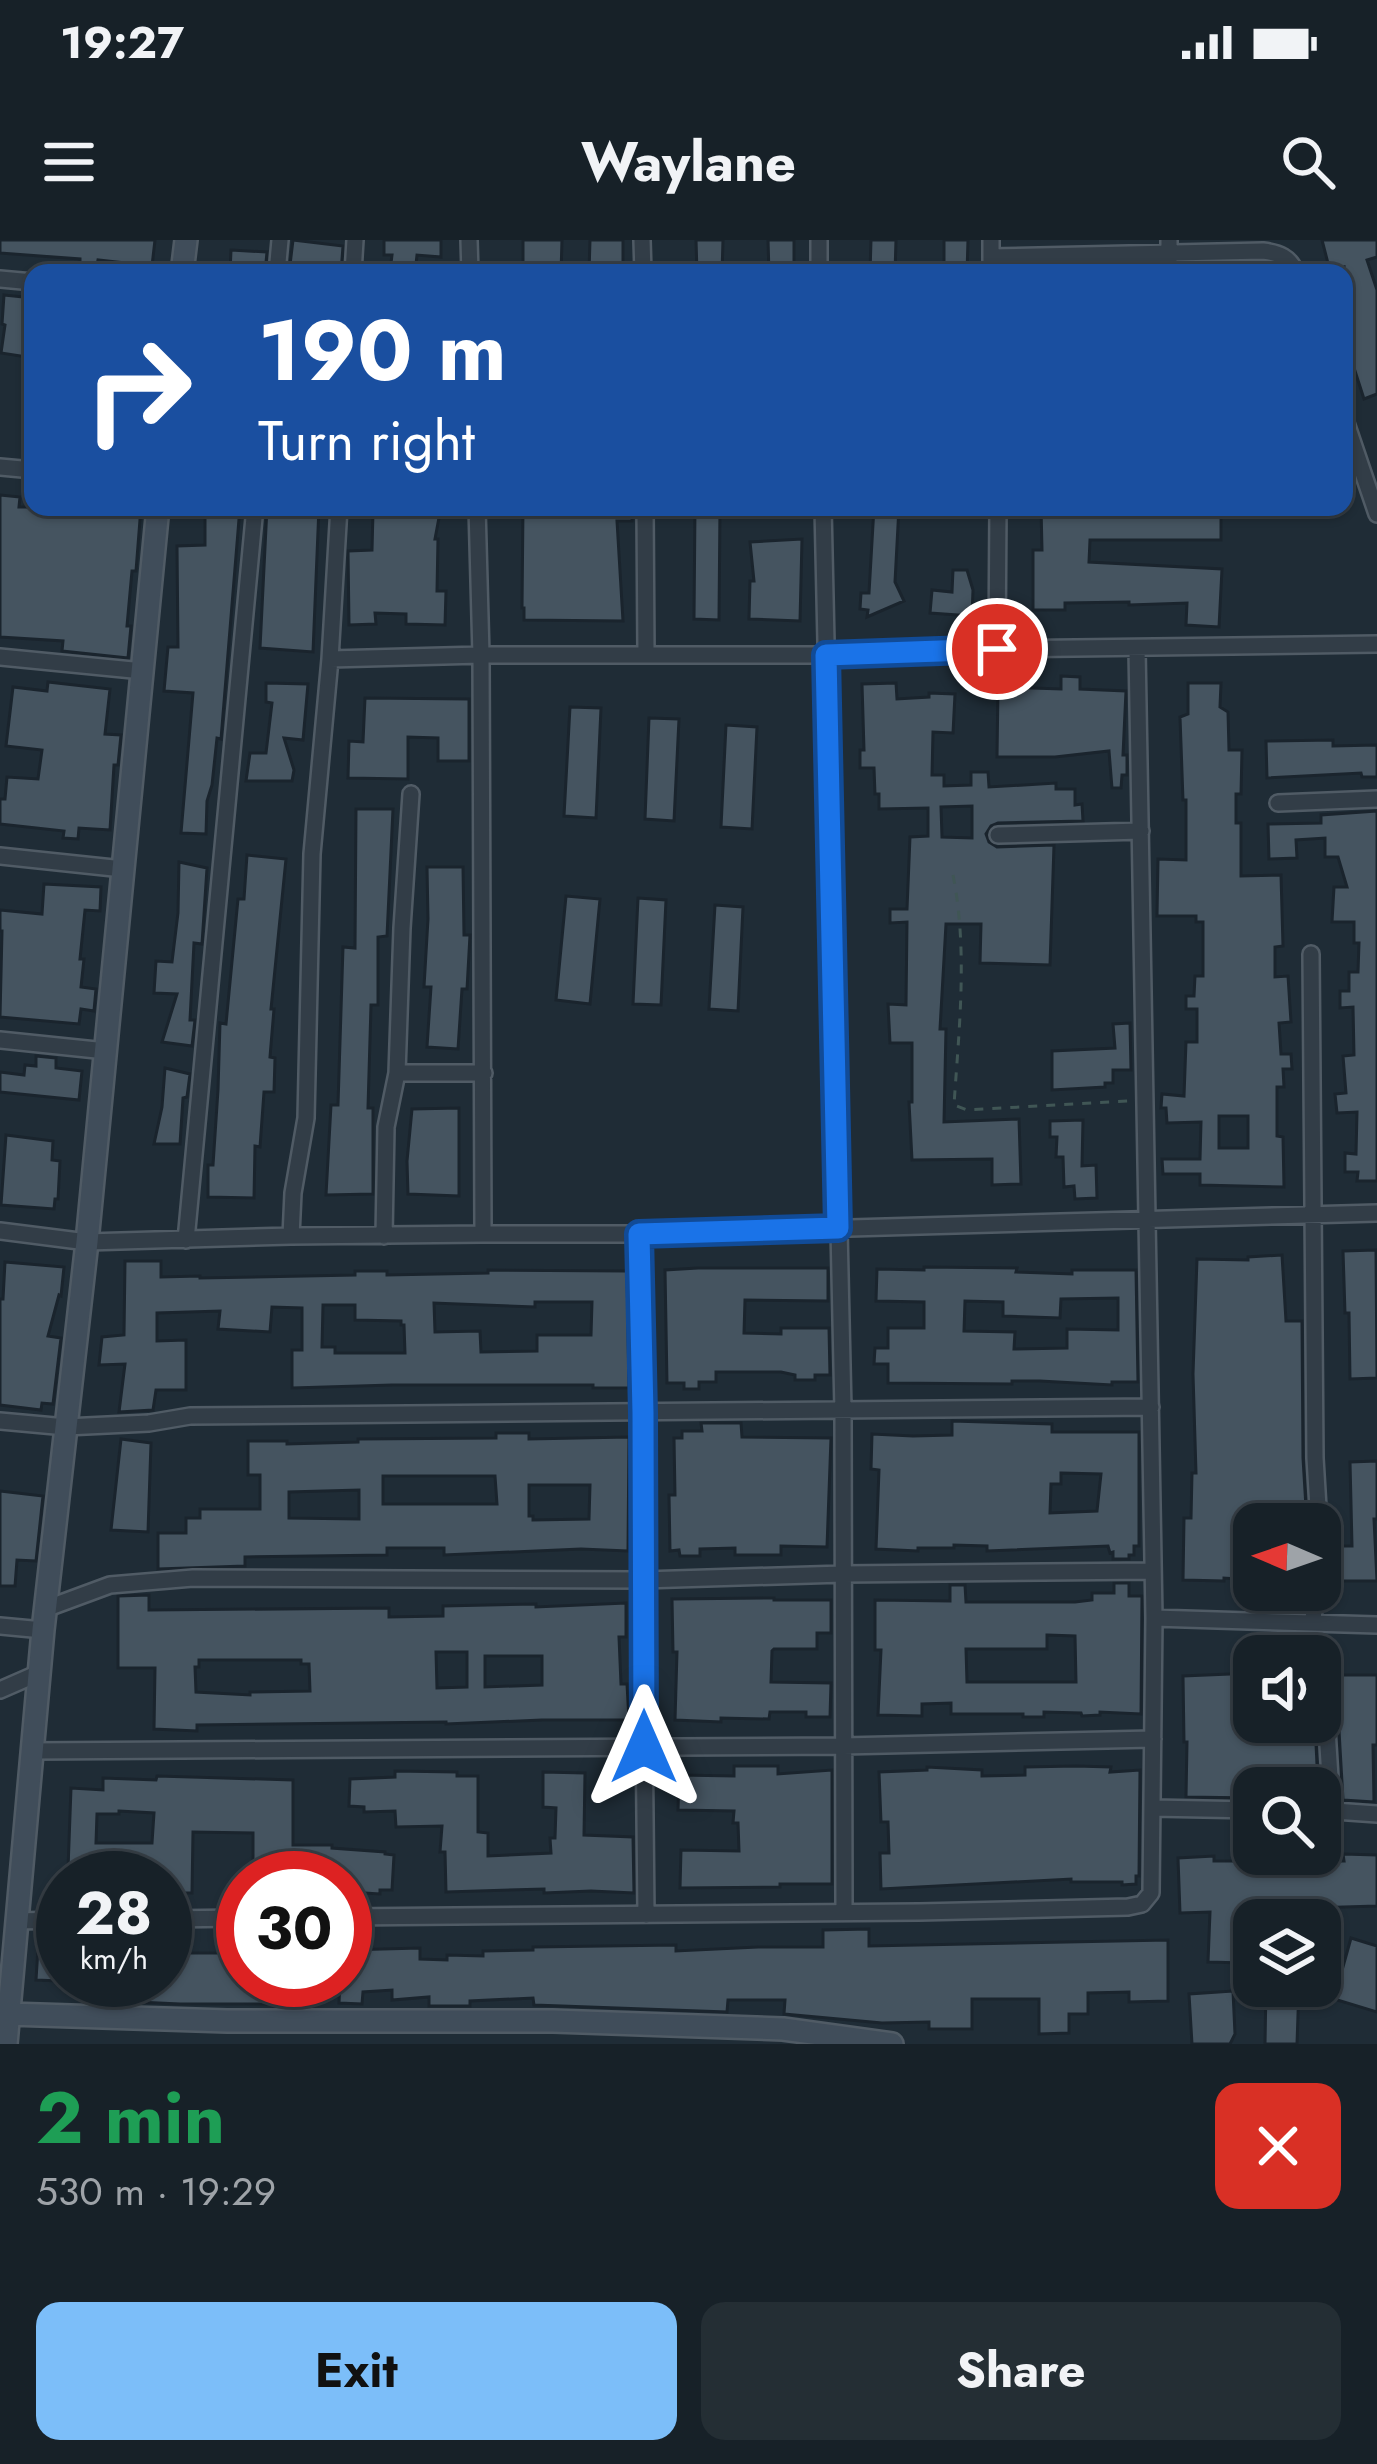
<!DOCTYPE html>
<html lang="en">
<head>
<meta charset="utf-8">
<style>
  :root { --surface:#172128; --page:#242e34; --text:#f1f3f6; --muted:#9ea3a8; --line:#363e45; --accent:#7cbef9 }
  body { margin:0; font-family:Jost,sans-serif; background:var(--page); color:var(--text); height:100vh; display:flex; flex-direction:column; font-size:45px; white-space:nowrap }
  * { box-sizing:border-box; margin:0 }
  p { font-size:39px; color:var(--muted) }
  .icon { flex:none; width:66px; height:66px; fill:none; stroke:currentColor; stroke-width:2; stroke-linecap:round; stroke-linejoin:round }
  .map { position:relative; height:1804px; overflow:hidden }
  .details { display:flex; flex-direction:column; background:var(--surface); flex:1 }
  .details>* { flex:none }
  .hud { position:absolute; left:24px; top:24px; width:1329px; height:252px; border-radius:24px; box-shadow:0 3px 9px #0004,0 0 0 3px var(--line); background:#1a4fa0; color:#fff; overflow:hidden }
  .needle { width:78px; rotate:272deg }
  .controls { position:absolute; left:1233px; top:1263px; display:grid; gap:24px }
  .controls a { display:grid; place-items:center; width:108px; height:108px; border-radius:24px; background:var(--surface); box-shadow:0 3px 9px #0004,0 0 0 3px var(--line); font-size:60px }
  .speed { position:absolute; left:36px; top:1611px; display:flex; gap:24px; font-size:60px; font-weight:700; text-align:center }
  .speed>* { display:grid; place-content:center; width:156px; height:156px; border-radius:50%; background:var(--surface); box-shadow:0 3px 9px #0004,0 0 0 3px var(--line); line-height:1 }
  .speed small { font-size:30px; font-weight:400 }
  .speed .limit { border:18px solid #d22; background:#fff; color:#111 }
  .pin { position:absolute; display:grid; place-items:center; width:102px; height:102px; color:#fff; margin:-51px; border:6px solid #fff; border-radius:50%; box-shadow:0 3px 12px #0007 }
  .me { position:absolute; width:132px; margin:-66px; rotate:0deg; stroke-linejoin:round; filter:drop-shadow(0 0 9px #0008) }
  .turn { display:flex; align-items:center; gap:42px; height:252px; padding:0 36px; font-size:54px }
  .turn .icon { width:156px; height:156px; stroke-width:2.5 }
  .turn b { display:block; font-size:84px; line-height:102px }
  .round { display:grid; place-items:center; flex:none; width:126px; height:126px; border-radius:24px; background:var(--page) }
  .headline { display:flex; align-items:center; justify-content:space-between; height:204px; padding:0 36px }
  h1 { font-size:72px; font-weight:700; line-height:90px; color:#1e9e55 }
  .primary-button { display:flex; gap:24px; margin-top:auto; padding:24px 36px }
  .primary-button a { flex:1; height:138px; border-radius:24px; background:var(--accent); color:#111; font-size:48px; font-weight:700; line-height:138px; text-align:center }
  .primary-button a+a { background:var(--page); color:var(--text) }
  .status { display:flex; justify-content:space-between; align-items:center; height:84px; padding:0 60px; background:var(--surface); direction:ltr }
  .status svg { height:33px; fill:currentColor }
  header { display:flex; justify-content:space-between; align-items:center; height:156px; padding:0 36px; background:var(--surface); font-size:54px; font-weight:700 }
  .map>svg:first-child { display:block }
  .building { fill:#455460; stroke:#1a242d; stroke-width:3; fill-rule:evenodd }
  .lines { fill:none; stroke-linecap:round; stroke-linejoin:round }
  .street-casing { stroke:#505b65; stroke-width:20 }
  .secondary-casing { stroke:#505b65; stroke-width:26 }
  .path { stroke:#405655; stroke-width:3; stroke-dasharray:9 9; stroke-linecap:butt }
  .street { stroke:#323d47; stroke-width:15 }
  .secondary { stroke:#404d5a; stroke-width:21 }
  .route-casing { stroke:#114b97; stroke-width:30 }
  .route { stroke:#1a73e8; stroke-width:21 }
</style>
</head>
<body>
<div class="status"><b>19:27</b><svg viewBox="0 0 49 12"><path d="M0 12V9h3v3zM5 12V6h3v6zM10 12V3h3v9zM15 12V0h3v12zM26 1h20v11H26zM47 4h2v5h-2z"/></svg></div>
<header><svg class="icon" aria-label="menu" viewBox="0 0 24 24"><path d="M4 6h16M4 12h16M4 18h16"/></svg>Waylane<svg class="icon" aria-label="search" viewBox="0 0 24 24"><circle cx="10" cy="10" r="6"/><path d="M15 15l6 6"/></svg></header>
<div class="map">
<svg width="1377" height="1804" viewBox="0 0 1377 1804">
  <rect width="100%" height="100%" fill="#1f2c36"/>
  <path class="building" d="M0,0H155L152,26L98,20L97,25L80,23V19L0,13Z
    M293,0L343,6L341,33H289Z
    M384,0H441V17L417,15L416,24L391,23L392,15H384Z
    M523,0H562L561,33H523Z
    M590,0H623V33H589Z
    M696,0H723L722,33H697Z
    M768,0H794V33H769Z
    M871,0H896L895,33H870Z
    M944,0H968L967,33H944Z
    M1322,0H1377V17L1367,20L1377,50V154L1364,159L1346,103L1351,102L1344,81V27L1330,31Z
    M231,10L267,12L265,33H230Z
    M4,55L33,58V118L1,113L5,85L2,84Z
    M0,255L20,257L19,267H141L136,331H132L127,386H131L128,418L62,411L63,401L0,397Z
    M205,267H240L221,499L217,498L212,545L207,561L206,594L181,593L193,453L164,451L168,407H178L177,306L205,305Z
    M267,267H319L313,412L260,408Z
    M388,267H441L435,299H438L437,351H446L445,385L406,384V374L375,373L376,384L349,385L348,311L372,310L373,272L388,273Z
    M523,267H633L632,281H617L623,381L524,380V368H522Z
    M695,267H720L719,380L694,379Z
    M874,267H899L895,342L904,361L867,377L868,370L860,369L861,353H869Z
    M1041,267H1221V300H1090L1089,322L1222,329L1219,387L1186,385L1187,363L1129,365V362L1065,363V370H1033V310H1042Z
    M802,299L800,381L749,379L750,341H754L750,302Z
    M953,330H967L973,350L972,376L930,373L932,350L952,352Z
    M1061,436L1080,437V449L1126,451L1123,515H1127V535H1122L1121,548H1112L1109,511L1055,517H997L998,447L1061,449Z
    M48,442L110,449L105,494L121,495L118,525H114L110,590L79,588L78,599L63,598L64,591L0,584V559H5L7,537L38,539L42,510L6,506L13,447L47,451Z
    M266,443L308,444L303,500L284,498L294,530L292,541H246L250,513H266L272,463L266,462Z
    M896,443L897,459L929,457V453L955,454L953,493L933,492L932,535H944V546L971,545V532H988L989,547L1056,543V549H1075V565L1082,564L1083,581L998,583L991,586L986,594L989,602L997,607L1054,605L1050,725L980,723L981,684H946L940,789H946L944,882L1019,879L1021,944L992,945V919L912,920L909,862H912V803H890L888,764L906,765L907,682L890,683V669H907L910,597L928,596V568L879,569V554H875L874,528H860V510H864L862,444ZM972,566V598L942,597L941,567Z
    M1188,443H1221L1220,467L1228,472L1229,510H1242L1241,554H1236V583H1241V636L1281,635L1283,706L1275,707V737L1288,736L1291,782L1279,783L1281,814H1291L1292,829H1283L1284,847H1277V896L1283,897L1284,947L1200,945V934H1163L1162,919H1200L1201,882L1167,883L1166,868H1161L1162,854L1184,856L1186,802H1197V769H1186V756H1194L1195,736H1203V682H1196V676H1157L1158,619L1186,620V560H1183L1180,477L1188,474ZM1219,876H1248V908H1219Z
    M365,458L469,459V521H438V498L408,497V539L348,538L349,501L363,502Z
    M570,467L601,468L596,578L564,576Z
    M649,478L679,479L674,581L645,579Z
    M726,485L757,487L752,589L721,587Z
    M1333,500V506L1377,505V537H1362L1361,533L1267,538L1266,501Z
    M356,569H393L387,696L378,697V765H371L368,868H373V954L326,955L331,865H338L343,707L355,708Z
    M1377,571V941H1357L1358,932H1345V913L1356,914L1357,872L1337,873L1335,854L1346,853L1343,816L1354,815L1353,767L1340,768V751H1349V732H1358L1359,703H1354V682H1332L1334,647H1347L1338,617H1325V598L1296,600L1297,618L1269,619L1268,584L1321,583V575Z
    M247,615L286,619L271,769H274L270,817L275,818L274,852H264L260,907L255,906L254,958L208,957V925H213L218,850L220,783L226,784L238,659H244Z
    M179,622L207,628L202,704L194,703L190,780H195L192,806L162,802L177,754L154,753L156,721L172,722L178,673Z
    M427,627H463L464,695H470L467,749H462L458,809L427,807L431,747H424L428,679Z
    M44,644L101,647L100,671L85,670L80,719H84L81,747L96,749L94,771L81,769L79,784L0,777L2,691H0V670L42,674Z
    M566,656L600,659L590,764L556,760Z
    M638,658L666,660L661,765L633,764Z
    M715,665L743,667L738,771L709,769Z
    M1130,783L1131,830H1113V843H1105V847L1052,850V811L1115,808L1113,784Z
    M36,816L56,818V828L82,831L79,860L0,852V832L24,835L25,825L36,826Z
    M165,828L190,834L187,857L183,858L180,904H154L162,867Z
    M459,868V956L408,954L407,921L412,869Z
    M1083,880L1082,926L1096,925L1097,958L1075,959L1074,946L1064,947L1063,917H1056L1057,897H1050V881Z
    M6,895L53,901L52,920L60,921L58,959H55L54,969L1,965Z
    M1376,1010L1377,1138L1350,1139L1349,1073H1345L1343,1011Z
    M1282,1015L1286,1081H1302L1303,1218L1307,1284H1254V1340L1224,1338V1341L1183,1340L1184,1278H1191L1192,1233H1196L1193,1134L1197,1019L1248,1020V1017Z
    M125,1021H161V1037L200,1036V1038L355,1035V1031H387V1035L488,1033V1030L627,1031L629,1148H593V1145H392L292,1148V1110H302V1068L272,1067L270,1092L218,1089L220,1071L157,1073V1101L186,1100V1150H156L153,1170L119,1172L125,1124L99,1125L102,1097L124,1095ZM535,1062H592L591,1095H537V1111L481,1112L480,1091L435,1092L434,1063L535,1067ZM323,1065H355V1080L401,1081V1085H404L405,1113H335V1107H322Z
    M5,1022L64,1027L61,1056L59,1055L48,1096L61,1098L53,1164L42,1163L41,1170L0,1165V1059H3Z
    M924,1027L1017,1028L1016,1032L1072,1034V1030H1136L1138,1142H1112V1145L1040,1141H1012V1144L888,1143V1124H874L875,1108H888V1088H924V1062L876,1061L877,1029L924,1030ZM1118,1058V1090L1067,1089V1108L1014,1109L1015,1092L964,1091L965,1061L1003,1062V1076L1060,1078L1061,1059Z
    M698,1028H828V1061L745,1060L744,1093L781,1094V1088H829L830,1135H815V1140H795V1135L781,1132H716V1142H699V1149H684V1143H667L665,1030Z
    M952,1181L1052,1184V1192H1139V1306H1134V1315H1129V1319H1113V1312L1110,1313L1108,1306L987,1311V1306L954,1305V1308H918V1311L876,1309L879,1230L871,1229L872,1194L913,1196L952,1195ZM1061,1233L1101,1234L1097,1271L1050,1273L1051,1244H1061Z
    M701,1183H741L742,1197L831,1198L827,1307L781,1306V1315H735V1308L700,1309V1316H680L679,1310L670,1311L669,1255H675L674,1198H682V1191H702Z
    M496,1193H529V1199L629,1197L628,1311L581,1309L444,1315V1308H387V1315L245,1317V1326L158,1329V1293H186V1278H200V1269H260V1235H248V1201H287V1204L358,1202V1199L496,1198ZM383,1236H495L497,1264H383ZM529,1245H590L589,1279L533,1280V1276H529ZM359,1250V1279L289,1278V1252Z
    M121,1199L151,1203L148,1292L111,1290Z
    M1377,1221V1279H1374L1377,1341H1325V1306H1352L1350,1222Z
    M0,1251L43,1256L36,1321L17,1320L15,1346H0Z
    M1114,1343H1129V1356H1142L1141,1474L1100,1472V1475L1082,1476L1081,1473L1044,1472V1477H1023V1474H951V1463L922,1464V1476L878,1475L881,1410H875V1360L950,1361V1345H965L966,1362H1075L1092,1360V1353H1114ZM1047,1395L1075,1396L1076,1442H967L966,1409H1047Z
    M149,1355V1370L389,1368V1377L443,1376V1366L536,1364V1367L626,1363V1397H619L621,1444H627L629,1480H542L446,1484V1482L197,1485V1491L154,1489L155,1428H118V1356ZM436,1412H467V1447L437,1448ZM485,1416H542V1445L485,1447ZM199,1420H301V1424H309L310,1451L250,1452V1455L196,1452L195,1427H199Z
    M774,1358V1360H831V1393H817V1409H774L772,1411L771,1442L831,1443L830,1477H806V1472H770L769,1479L721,1478V1482L675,1480L677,1412H673L672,1359Z
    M1254,1433V1482H1315L1318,1546L1254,1548V1558L1186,1557L1187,1502H1184L1183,1436Z
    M1333,1435H1377V1505H1373L1374,1562L1343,1560L1337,1456L1331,1447L1320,1446V1437H1333Z
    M734,1526H778V1534L832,1530V1644H780V1647L680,1648L681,1610L739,1611L738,1583H733L734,1571L678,1570L679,1535L734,1536Z
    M1076,1526L1111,1527L1110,1532L1140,1530L1139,1636H1136V1644L1122,1645V1642H1071V1639L881,1649L880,1613H889L888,1582H881L879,1532L927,1530V1527L982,1530V1536L1025,1535V1527Z
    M395,1531L457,1532V1536H478V1592L488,1593V1616L551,1613L550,1598H555L556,1568L543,1567V1532L585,1533L584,1595L633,1597L634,1653L591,1651L544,1653V1649L446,1652L445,1612H440L442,1586L396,1587L395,1571L364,1572V1567L349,1566L350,1539L395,1537Z
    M157,1536L293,1540V1605H332V1608L385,1612V1614L394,1615L392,1650H380V1654L349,1652L350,1638H253V1593L193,1592L192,1653H165V1638H81V1630L68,1629L71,1548L103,1550V1538L156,1540ZM119,1571L154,1573L152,1603H96L97,1574H119Z
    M1343,1614L1377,1615V1666L1246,1670L1244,1723L1208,1722L1210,1672L1180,1673L1178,1618L1214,1616V1621H1344Z
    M869,1689V1706L1168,1700V1761L1129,1762V1752L1088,1753V1774H1069V1793L1039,1794V1759H972V1789H929V1782L882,1783L784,1774L785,1760H728L727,1772L534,1765L533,1758L470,1761V1766H429V1757L392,1760V1750L363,1752L362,1764L339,1763L340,1740H345V1710L420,1708V1719L447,1720V1715L483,1716V1711L533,1710V1707L676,1705V1711L758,1707H823V1690Z
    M1351,1698L1377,1706V1772L1334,1759Z
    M38,1708L63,1709L60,1741L36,1740Z
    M186,1713H243V1740H278V1764H180L94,1760L93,1740H165V1717H186Z
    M1266,1746H1299L1297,1804H1265Z
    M1233,1751L1235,1794L1230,1804H1192L1189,1754Z"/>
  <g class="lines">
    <g class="street-casing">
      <path id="street" d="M469,0L470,33
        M642,0L643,33
        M819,0V33
        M991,0V33
        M1169,0V33
        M991,17L1263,11C1279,13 1290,17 1296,33
        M277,33L280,0
        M353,33L355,0
        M0,39L33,42
        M1344,177L1377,274
        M0,227L33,230
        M645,267L646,414
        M823,267L843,1170L844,1672
        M997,409L998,267
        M0,417L143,431
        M330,419L481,415H825L997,409L1377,404
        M1278,563L1377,559
        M998,595L1141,591
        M0,616L123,629
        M1311,714L1315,1218L1319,1284
        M0,800L106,811
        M397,833L402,688L411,554
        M0,991L87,1002L291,996L483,994L481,415L477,267
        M483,994H639L1377,973
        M639,994L646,1675
        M291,996L293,953L306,878L312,614L330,419L339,267
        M384,996L386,887L397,833H484
        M186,1000L255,267
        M0,1181L66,1187L149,1183L190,1176L1151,1167
        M45,1369L110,1345L193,1338L643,1340L843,1334L1153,1331
        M1154,1378L1377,1385
        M1313,1383L1315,1350
        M0,1386L43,1390
        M0,1450L39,1433
        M1325,1457L1332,1570
        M32,1511L843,1506L1153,1499
        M1153,1568L1254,1570
        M1320,1570L1377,1574
        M345,1677L919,1672L1128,1667L1142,1664L1151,1653L1154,1378L1137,409
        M165,1679L243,1678
        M16,1681L63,1680"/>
    </g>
    <g class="secondary-casing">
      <path id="secondary" d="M182,33L186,0
        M9,1774L227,1781H553L783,1789L892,1804
        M6,1804L43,1390L87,1002L158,267"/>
    </g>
    <path class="path" d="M953,635C968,710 959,789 954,865L967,870L1129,861"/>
    <use href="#street" class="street"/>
    <use href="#secondary" class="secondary"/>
  </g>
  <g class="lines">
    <g class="route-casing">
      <path id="route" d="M644,1507L643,1173L639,994L838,988L826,415L997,409"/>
    </g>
    <use href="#route" class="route"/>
  </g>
</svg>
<div class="controls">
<a><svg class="needle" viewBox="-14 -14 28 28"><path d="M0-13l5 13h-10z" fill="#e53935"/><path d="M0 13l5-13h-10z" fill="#9ea3a8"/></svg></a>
<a><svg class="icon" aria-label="sound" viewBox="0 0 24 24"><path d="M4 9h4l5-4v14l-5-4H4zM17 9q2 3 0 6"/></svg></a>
<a><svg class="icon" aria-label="search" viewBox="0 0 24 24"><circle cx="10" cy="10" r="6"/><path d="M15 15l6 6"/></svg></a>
<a><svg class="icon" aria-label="layers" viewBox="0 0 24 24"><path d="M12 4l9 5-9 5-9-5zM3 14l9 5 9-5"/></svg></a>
</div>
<div class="speed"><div>28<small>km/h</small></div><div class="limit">30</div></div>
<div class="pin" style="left:997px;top:409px;background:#d93025"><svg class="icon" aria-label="arrive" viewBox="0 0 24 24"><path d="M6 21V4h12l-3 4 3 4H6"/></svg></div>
<svg class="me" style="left:644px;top:1507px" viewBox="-20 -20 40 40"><path d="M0-17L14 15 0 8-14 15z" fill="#1a73e8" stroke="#fff" stroke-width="4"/></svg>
<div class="hud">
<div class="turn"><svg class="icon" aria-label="right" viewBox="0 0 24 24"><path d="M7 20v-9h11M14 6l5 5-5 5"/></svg><div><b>190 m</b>Turn right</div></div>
</div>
</div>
<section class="details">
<div class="headline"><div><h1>2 min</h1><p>530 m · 19:29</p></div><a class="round" style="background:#d93025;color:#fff"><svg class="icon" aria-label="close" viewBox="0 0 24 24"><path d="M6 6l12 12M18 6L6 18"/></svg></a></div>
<div class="primary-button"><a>Exit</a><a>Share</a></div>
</section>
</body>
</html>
